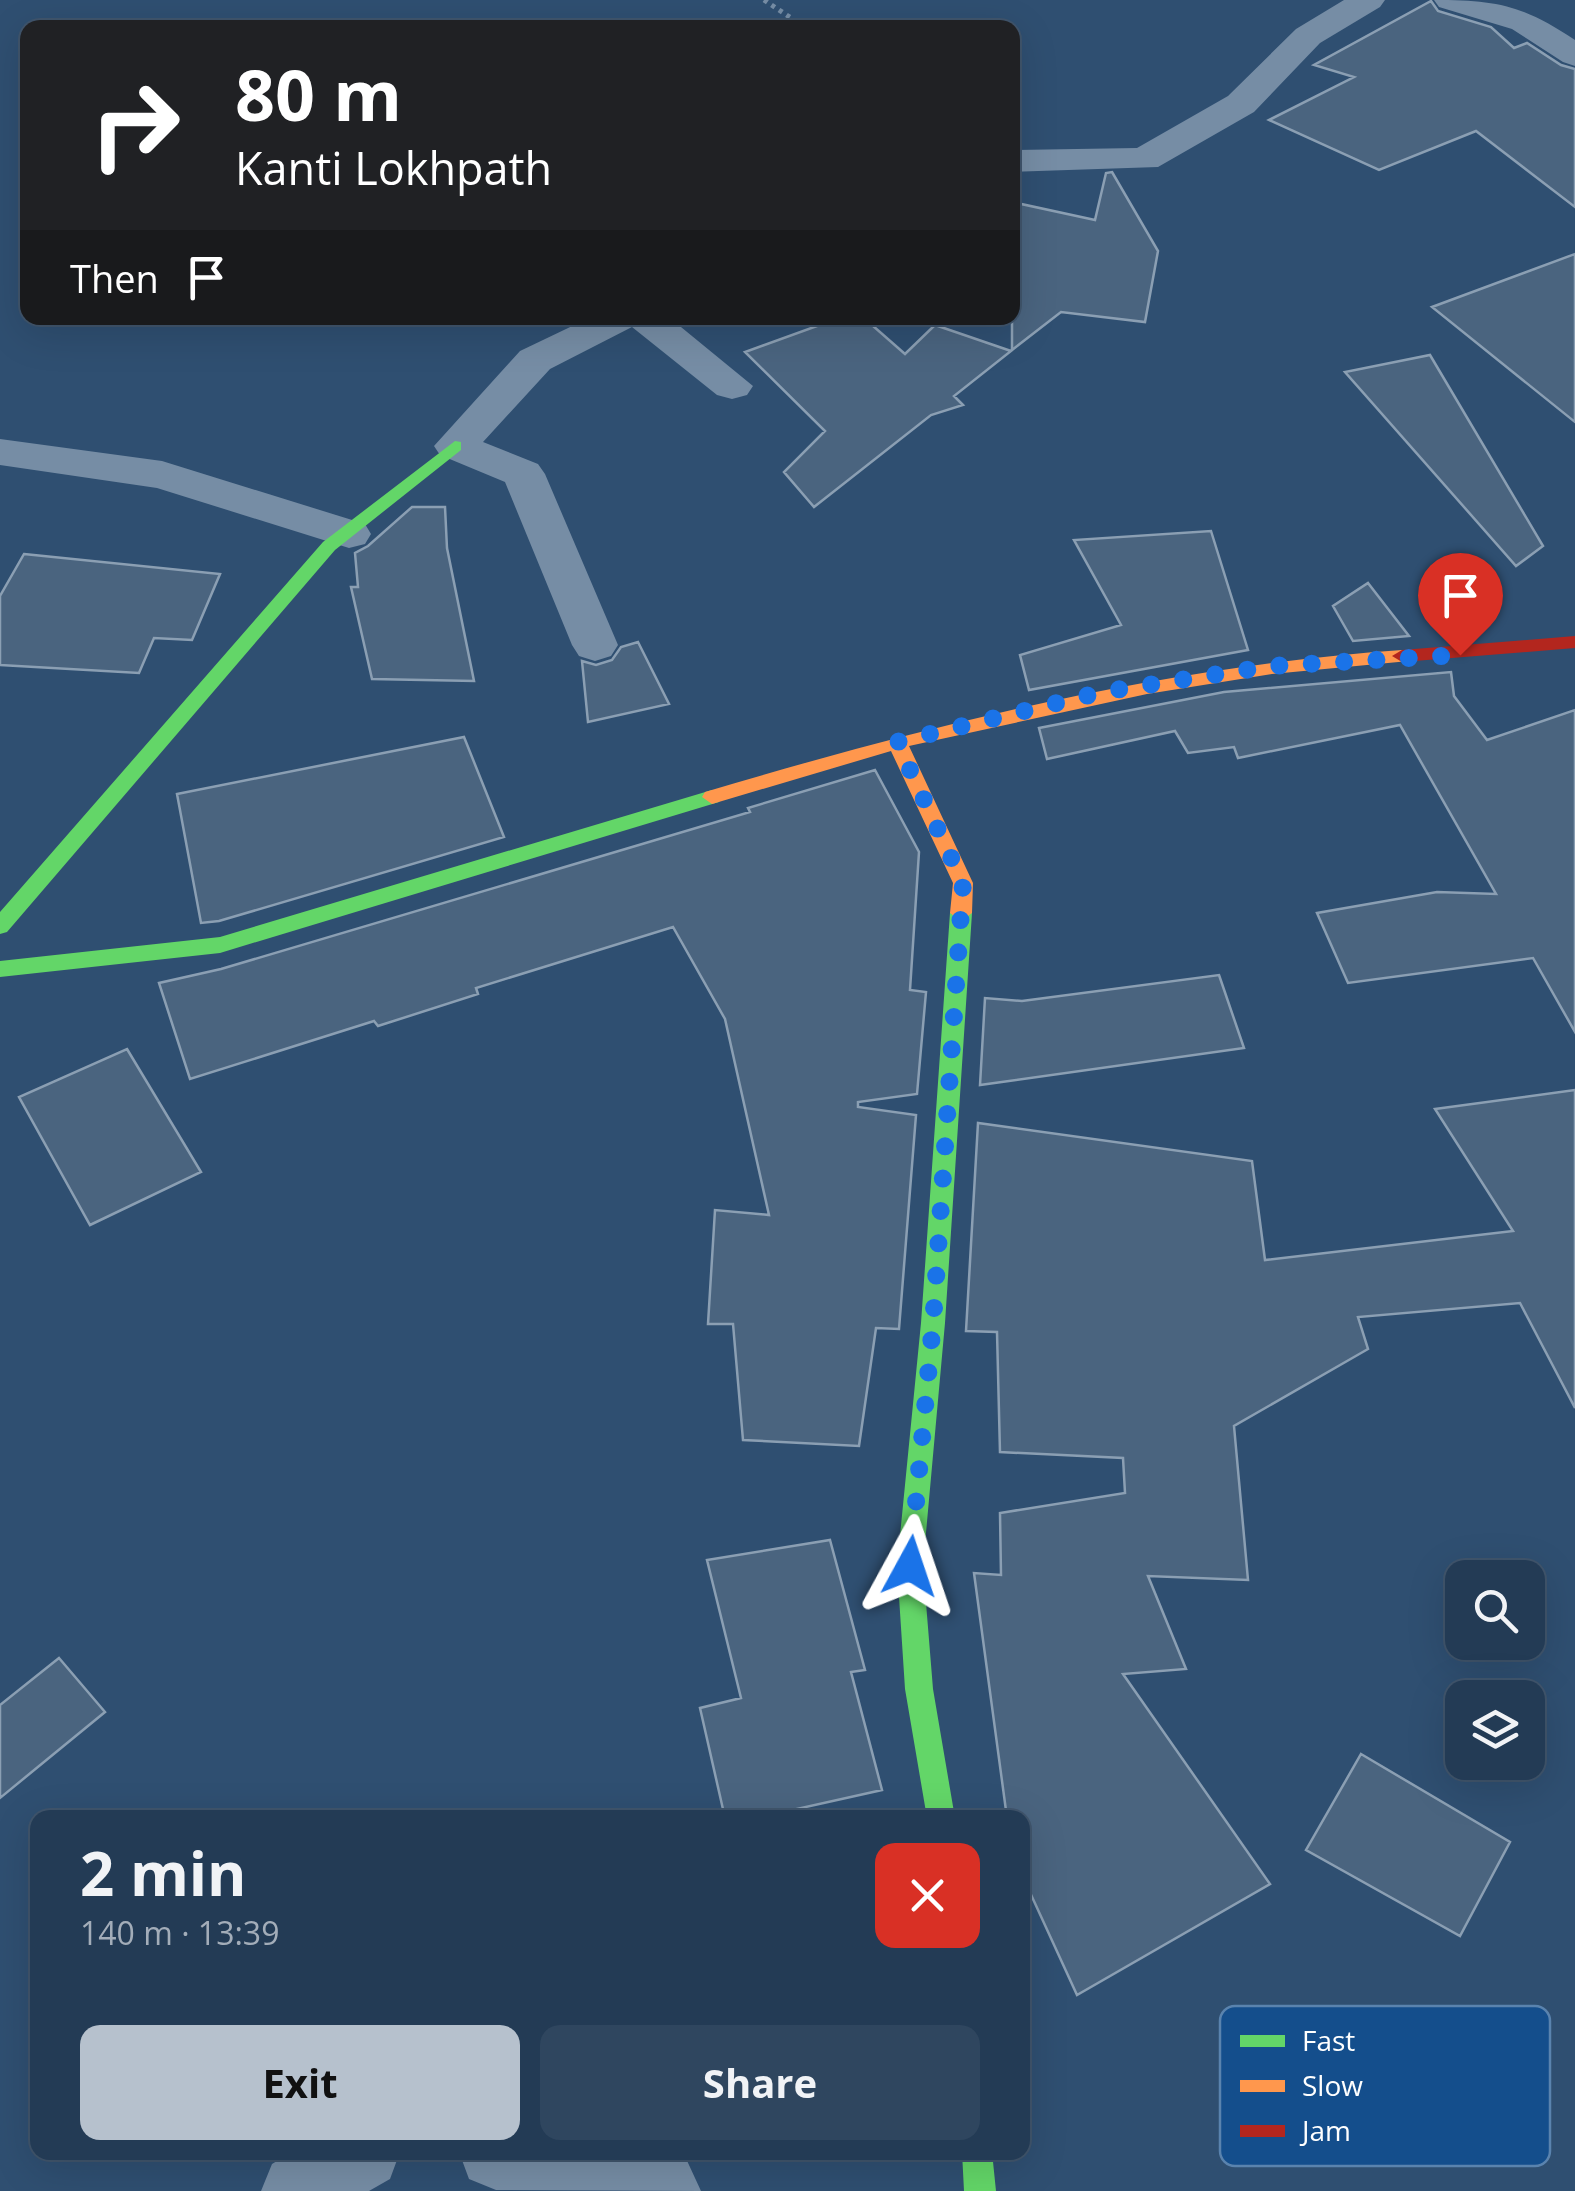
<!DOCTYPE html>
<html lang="en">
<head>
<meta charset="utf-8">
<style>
  :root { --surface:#233b55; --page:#2f465f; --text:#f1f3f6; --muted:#a3adb9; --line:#40556c; --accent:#b6c1cd }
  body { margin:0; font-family:"Open Sans",sans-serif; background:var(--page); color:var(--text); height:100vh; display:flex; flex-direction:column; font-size:38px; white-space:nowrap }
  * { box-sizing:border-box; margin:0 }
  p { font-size:32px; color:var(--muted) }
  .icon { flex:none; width:55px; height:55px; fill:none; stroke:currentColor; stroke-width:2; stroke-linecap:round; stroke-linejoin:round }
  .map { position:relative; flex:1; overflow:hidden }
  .sheet { position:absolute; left:30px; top:1810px; width:1000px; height:350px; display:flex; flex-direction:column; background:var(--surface); border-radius:20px; box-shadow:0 10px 40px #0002,0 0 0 2px var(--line) }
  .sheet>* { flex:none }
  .hud { position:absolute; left:20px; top:20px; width:1000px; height:305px; border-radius:20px; box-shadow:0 10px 40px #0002,0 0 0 2px var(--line); background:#202124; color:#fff; overflow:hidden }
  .controls { position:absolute; left:1445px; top:1560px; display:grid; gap:20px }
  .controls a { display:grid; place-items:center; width:100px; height:100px; border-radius:20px; background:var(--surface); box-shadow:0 10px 40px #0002,0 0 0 2px var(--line); font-size:50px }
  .pin { position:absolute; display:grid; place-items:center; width:85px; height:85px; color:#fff; margin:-102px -42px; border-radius:50% 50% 50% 0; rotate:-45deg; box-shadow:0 0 10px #0007 }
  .pin .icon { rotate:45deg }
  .me { position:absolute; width:110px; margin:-55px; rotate:5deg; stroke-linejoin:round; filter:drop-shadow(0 0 8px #0008) }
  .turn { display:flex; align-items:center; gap:35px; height:210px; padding:0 50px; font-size:45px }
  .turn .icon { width:130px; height:130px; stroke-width:2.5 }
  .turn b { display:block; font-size:70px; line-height:85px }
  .then { display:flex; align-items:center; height:95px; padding:0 50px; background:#0003; gap:20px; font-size:38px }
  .round { display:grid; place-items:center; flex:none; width:105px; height:105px; border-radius:20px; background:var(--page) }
  .headline { display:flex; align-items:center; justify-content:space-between; height:170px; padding:0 50px }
  h1 { font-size:60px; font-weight:700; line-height:75px }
  .action { display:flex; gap:20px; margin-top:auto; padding:20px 50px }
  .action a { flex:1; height:115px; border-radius:20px; background:var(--accent); color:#111; font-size:40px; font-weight:700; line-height:115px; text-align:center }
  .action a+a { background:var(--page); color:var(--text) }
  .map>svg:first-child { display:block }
  .building { fill:#4a647f; stroke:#8b9fb3; stroke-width:2.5 }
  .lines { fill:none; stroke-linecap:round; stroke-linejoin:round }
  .path { stroke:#768da5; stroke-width:5; stroke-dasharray:4 5; stroke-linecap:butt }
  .street { fill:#768da5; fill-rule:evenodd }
  .fast { fill:#63d668; fill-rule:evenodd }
  .slow { fill:#ff974d; fill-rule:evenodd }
  .jam { fill:#b3261e; fill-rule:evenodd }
  .route { stroke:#1a73e8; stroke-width:18; stroke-dasharray:0 32.4 }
  .key { fill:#144e8c; stroke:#5a83ae; stroke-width:2.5 }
  .key-label { font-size:28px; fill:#fff }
</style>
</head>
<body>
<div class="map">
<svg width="1575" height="2191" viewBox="0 0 1575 2191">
  <rect width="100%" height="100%" fill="#2f4f71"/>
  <path class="building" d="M1431,1L1438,11L1491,27L1514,48L1527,43L1561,65L1575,69V207L1476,131L1379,170L1269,120L1354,77L1314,65Z
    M1112,172L1158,251L1145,322L1061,312L1012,350V202L1095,220L1106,173Z
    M1575,254V422L1432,307Z
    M839,318H864L905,354L935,325L1011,351L954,396L963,405L931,415L814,507L784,472L825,431L745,352Z
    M1430,355L1543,546L1516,566L1345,372Z
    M412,507H445L447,548L474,681L372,679L351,587H358L355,553L368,546Z
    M1211,531L1248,650L1029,690L1020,655L1121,625L1074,540Z
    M24,554L220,574L192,640L154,638L139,673L0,665V596Z
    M1368,583L1409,636L1353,641L1333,606Z
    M638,642L669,704L588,722L582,661L596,665L612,660L621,647Z
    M1451,672L1454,696L1487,740L1575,710V1032L1533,958L1348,983L1317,913L1437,892L1496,894L1400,725L1238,758L1234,747L1188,753L1175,731L1047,759L1039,728L1224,692Z
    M464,737L504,837L219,921L201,923L177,794Z
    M875,770L919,852L910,990L926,992L917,1094L858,1102V1107L916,1115L899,1329L876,1328L859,1446L743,1440L733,1324H708L715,1210L769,1215L725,1019L673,927L476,988L478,994L378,1026L374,1021L190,1079L159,983L221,969L750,812L748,808Z
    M1219,975L1244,1048L980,1085L985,998L1022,1001Z
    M127,1049L201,1172L90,1225L19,1097Z
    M1575,1090V1408L1520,1303L1358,1317L1368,1349L1234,1426L1248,1580L1148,1576L1186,1669L1123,1674L1270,1884L1077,1995L1022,1875V1818H1007L974,1573L1001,1575L1000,1513L1125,1493L1123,1458L1000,1452L997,1332L966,1331L978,1123L1252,1161L1265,1260L1513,1231L1435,1109Z
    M830,1540L865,1670L851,1672L882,1790L756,1818H725L700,1708L741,1698L707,1560Z
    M59,1658L105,1712L0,1798V1705Z
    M1361,1754L1510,1842L1460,1936L1306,1850Z"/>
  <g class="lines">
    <path class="path" d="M764,0L806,28"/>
    <path class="street" d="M1344,0H1385L1380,7L1320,43L1254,112L1158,167L1012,172V150L1137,148L1228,96L1296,29Z
      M1434,0C1497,0 1522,5 1575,40V66L1563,62L1512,29L1439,7Z
      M589,318H670L753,386L747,395L732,399L717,395L632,327L550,369L483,442L538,464L545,474L618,645L611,656L595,661L579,656L572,645L505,482L440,455L434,446L520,351Z
      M0,439L162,461L365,524L371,534L365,544L349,548L157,488L0,465Z
      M292,2152H400L390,2179L369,2191H261L272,2164Z
      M459,2152H683L701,2191L496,2190L469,2179Z"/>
    <path class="fast" d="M455,441L461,442V450L335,550L7,932L0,934V912L323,542Z
      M712,790L722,797L719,802L220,953L0,977V961L220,937Z
      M961,905L972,913L945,1323L923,1566L933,1689L955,1818H927L905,1689L897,1566L921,1323L950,913Z
      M962,2152H992L996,2191H964Z"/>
    <path class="slow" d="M1402,650L1409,651V661L1272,674L1147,694L909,746L973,883L972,913L961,921L950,913L953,883L891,751L712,804L702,797L705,792C937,723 1159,667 1402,650Z"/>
    <path class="jam" d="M1575,636V648L1402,662L1392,656L1402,650Z"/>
  </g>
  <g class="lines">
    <path class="route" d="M910,1566L933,1323L963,883L897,742L1102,692L1271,666L1460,655"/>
  </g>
  <rect x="1220" y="2006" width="330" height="160" rx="15" class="key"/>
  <rect x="1240" y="2035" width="45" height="12" fill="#63d668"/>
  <rect x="1240" y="2080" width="45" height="12" fill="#ff974d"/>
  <rect x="1240" y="2125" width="45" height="12" fill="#b3261e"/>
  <g class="key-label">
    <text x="1302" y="2051">Fast</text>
    <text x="1302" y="2096">Slow</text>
    <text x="1302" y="2141">Jam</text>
  </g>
</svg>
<div class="controls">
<a><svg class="icon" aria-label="search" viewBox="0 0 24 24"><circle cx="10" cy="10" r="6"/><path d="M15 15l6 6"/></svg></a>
<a><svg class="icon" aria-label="layers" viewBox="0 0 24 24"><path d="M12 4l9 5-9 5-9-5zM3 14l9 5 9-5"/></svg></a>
</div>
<div class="pin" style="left:1460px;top:655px;background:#d93025"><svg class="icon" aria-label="arrive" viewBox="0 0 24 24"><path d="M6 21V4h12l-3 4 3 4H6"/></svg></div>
<svg class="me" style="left:910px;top:1566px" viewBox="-20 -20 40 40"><path d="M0-17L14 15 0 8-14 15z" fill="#1a73e8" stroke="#fff" stroke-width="4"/></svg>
<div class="hud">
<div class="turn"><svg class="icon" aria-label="right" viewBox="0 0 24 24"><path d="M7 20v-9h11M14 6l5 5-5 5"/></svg><div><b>80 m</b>Kanti Lokhpath</div></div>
<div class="then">Then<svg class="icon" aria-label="arrive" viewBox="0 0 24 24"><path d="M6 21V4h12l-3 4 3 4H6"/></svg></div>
</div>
<section class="sheet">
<div class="headline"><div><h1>2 min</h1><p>140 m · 13:39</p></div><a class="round" style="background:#d93025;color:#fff"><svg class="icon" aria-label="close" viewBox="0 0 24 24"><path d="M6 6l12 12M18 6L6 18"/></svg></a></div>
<div class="action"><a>Exit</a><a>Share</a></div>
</section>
</div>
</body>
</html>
